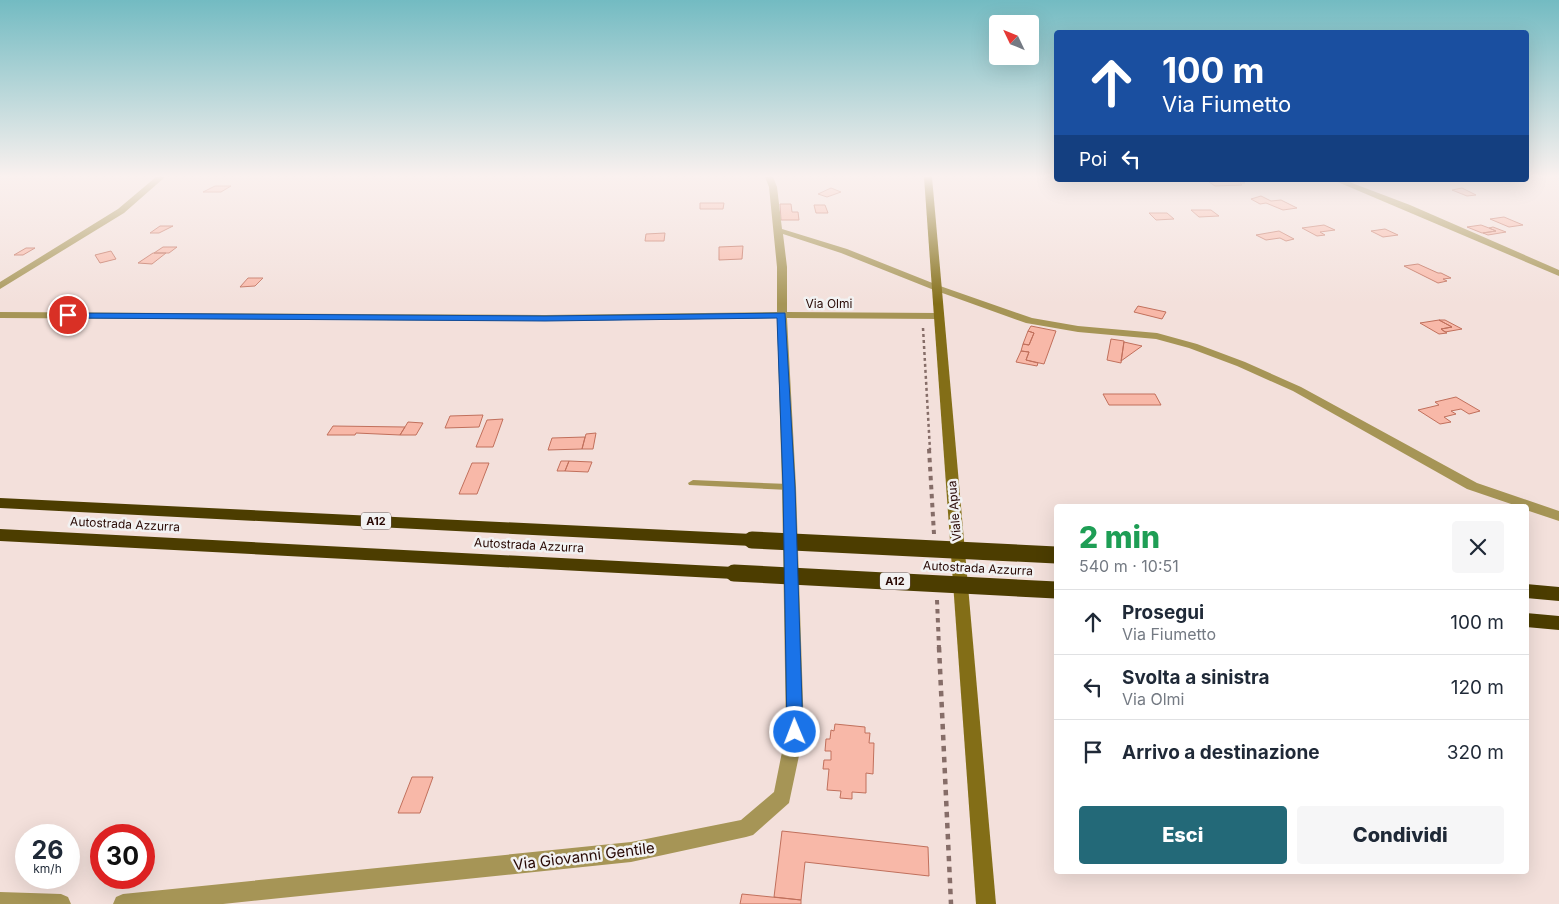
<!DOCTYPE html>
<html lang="it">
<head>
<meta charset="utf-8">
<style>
  :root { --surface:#fff; --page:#f6f6f7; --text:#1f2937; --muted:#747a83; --line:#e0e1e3; --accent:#236978 }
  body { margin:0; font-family:Inter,sans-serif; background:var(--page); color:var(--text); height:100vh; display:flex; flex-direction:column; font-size:19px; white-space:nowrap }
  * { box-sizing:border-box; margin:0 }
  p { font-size:16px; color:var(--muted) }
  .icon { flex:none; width:28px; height:28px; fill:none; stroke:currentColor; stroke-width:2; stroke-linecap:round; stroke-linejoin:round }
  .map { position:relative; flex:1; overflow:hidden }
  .sheet { position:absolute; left:1054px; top:504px; width:475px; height:370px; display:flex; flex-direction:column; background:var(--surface); border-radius:5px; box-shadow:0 5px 20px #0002 }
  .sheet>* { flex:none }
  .top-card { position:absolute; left:1054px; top:30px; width:475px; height:152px; border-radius:5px; box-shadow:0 5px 20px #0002; background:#1a4fa0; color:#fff; overflow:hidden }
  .needle { width:32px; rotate:313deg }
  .controls { position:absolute; left:989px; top:15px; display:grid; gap:10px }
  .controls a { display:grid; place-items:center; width:50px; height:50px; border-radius:5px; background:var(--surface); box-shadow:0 5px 20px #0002; font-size:25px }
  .speed { position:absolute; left:15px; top:824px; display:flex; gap:10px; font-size:25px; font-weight:700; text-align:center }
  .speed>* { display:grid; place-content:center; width:65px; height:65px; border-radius:50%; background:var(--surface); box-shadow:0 5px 20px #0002; line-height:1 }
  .speed small { font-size:12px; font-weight:400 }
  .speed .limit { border:8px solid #d22; background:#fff; color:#111 }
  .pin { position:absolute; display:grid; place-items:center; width:42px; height:42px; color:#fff; margin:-21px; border:2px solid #fff; border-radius:50%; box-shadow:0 1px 5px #0007 }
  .me { position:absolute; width:55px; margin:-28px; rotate:359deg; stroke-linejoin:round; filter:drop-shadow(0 0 4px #0008) }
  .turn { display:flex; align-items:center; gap:18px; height:105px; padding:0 25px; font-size:22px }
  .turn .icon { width:65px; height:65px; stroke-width:2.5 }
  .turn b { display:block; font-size:35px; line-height:42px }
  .then { display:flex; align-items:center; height:48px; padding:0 25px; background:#0003; gap:10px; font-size:19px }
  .round { display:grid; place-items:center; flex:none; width:52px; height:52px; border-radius:5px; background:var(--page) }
  .overview { display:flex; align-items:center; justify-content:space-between; height:85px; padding:0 25px }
  h1 { font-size:30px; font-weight:800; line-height:38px; color:#1e9e55 }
  .primary-button { display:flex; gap:10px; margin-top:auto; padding:10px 25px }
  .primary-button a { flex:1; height:58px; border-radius:5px; background:var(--accent); color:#fff; font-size:20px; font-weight:800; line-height:58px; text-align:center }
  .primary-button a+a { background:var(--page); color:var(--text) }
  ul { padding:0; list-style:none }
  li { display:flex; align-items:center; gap:15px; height:65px; padding:0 25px; border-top:1px solid var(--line) }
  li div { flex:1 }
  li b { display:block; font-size:19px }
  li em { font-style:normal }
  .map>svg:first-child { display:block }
  .building { fill:#f8b8a8; stroke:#c1705c }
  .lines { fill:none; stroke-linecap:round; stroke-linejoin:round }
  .path-far2 { stroke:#866d68; stroke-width:2.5; stroke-dasharray:3 3; stroke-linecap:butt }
  .path-far1 { stroke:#866d68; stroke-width:4; stroke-dasharray:4.5 4.5; stroke-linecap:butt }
  .path { stroke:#866d68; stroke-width:4.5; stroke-dasharray:5.5 5.5; stroke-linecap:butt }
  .lane { fill:#a69556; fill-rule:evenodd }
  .street { fill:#a69556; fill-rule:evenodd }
  .secondary { fill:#836e17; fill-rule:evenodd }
  .highway { fill:#4c3d00; fill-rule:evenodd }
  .highway-bridge { stroke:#4c3d00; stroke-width:17 }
  .route { fill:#1a73e8; stroke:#114b97 }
  .labels { text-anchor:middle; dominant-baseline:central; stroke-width:5; stroke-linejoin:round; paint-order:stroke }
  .shield { fill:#f2f2f2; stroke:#654f4b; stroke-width:1 }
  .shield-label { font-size:11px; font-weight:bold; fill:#280904 }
  .street-label { font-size:12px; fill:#280904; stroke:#f2f2f2 }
  .near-street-label { font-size:15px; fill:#280904; stroke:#f2f2f2 }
</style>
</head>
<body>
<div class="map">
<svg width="1559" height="904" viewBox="0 0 1559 904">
  <rect width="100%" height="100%" fill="#f3e0db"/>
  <path class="building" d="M1241,180L1245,183H1240L1242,185L1215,186L1209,182Z
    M215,186H231L221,192H203Z
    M831,188L841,192L827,197L818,194Z
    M1462,188L1476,195L1467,196L1452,190Z
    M1261,196L1271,201L1281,200L1297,208L1283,210L1266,203L1260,204L1251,199Z
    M700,203H724L723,209H700Z
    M780,204H791L792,212H798L799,220H781Z
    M814,205H825L828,213H816Z
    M1191,210H1211L1219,216L1199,217Z
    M1149,213H1167L1174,219L1156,220Z
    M1504,217L1523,225L1509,227L1490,219Z
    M1324,225L1335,230L1320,232L1325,235L1317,236L1302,228Z
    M1481,225L1489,228L1496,231L1482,233L1467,227Z
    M160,226H173L159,233H150Z
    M1493,227L1506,232L1488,235L1483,233L1496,231L1489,228Z
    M1385,229L1398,235L1383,237L1371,231Z
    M1279,231L1294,239L1286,241L1280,238L1266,240L1256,235Z
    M665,233L664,241H645L646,234Z
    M743,246L742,259L719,260V247Z
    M163,247H177L169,253H154Z
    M26,248H35L23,255H14Z
    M111,251L116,259L100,263L95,255Z
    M153,253H166L152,264L138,263Z
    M1418,264L1438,273H1441L1451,278L1443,279L1447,281L1438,283L1404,266Z
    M248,278H263L255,286L240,287Z
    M1138,306L1166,312L1162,319L1134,312Z
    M1439,320H1445L1462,329L1445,332L1441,329L1452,327Z
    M1439,320L1452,327L1441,329L1447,333L1439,334L1420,323Z
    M1031,326L1056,331L1044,364L1026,360L1029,352L1021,351L1023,344L1029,345L1034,333L1028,331Z
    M1028,331L1034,333L1029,345L1023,344Z
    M1111,339L1124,341L1121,363L1107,360Z
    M1124,342L1142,346L1121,361Z
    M1021,351L1029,352L1026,360L1038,363L1037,366L1016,362Z
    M1103,394H1155L1161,405H1109Z
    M1456,397L1480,411L1469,414L1461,409L1451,411L1456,414L1444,417L1451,422L1440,424L1418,410L1439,405L1435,402Z
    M483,415L479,427L445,428L450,416Z
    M503,419L493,447H476L487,420Z
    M408,422L423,423L416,435H400Z
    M333,426L405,427L400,435L356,433L355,435H327Z
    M596,433L593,449H582L586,434Z
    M585,437L582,449L548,450L552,438Z
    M561,461H569L565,471H557Z
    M569,461L592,462L588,472L565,471Z
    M472,463H489L477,494H459Z
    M835,724L865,727V733H870L869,743H874L873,774L866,773V793L852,792V799L840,798L841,791L827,790L829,769H823L824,760H831V751H825L826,739H830L831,730L834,731Z
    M412,777H433L420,813H398Z
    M782,831L928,847L929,876L805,862L801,900L774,897Z
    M742,894L801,900V904H740Z"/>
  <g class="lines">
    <path class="path-far2" d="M923,328L930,450"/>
    <path class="path-far1" d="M929,449L934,534
      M937,600L939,648"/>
    <path class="path" d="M939,647L951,904"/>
    <path class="lane" d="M693,480L789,484L794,487L789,490L689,485L688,483Z"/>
    <path class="street" d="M156,177H165L124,213L0,289V282L118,209Z
      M765,177H773L777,187L782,229L847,249L940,286L1032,318L1078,326L1157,333L1197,344L1245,362L1301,387L1477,483L1559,511V521L1526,510V506H1517L1467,489L1293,391L1237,366L1189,348L1156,339L1078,332L1026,323L934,290L841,253L783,234L787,267V312L938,313L943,316L938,319L787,318L796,487L804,732L789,803L753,835L746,837L631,862L223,904H113L116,897L123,894L631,842L741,820L774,792L786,732L782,487L777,318L545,321L0,318V312L545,315L777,312V267L769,187Z
      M1333,180H1344L1410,205L1559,270V276Z
      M0,892L61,894L68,897L71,904H0Z"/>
    <path class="secondary" d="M924,177H932L996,904H976Z"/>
    <path class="highway" d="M0,498L752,534L758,536L760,540L758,544L752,546L0,508Z
      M0,529L734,567L740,568L743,573L740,578L734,579L0,541Z
      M1526,584L1559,587V601L1526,598Z
      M1526,613L1559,616V630L1526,627Z"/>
    <path class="highway-bridge" d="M752,540L1056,555
      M734,573L1056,590"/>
  </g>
  <linearGradient id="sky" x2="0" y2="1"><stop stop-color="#73bbc2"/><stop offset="0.58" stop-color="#faf1ef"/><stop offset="1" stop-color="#faf1ef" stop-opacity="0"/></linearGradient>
  <rect width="1559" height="304" fill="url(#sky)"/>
  <path class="route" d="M65,313L545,316L785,313L795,487L803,732L801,737L795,739L789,737L787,732L783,487L777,318L545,321L68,318L65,317Z"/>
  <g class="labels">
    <g class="shield">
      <rect x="361" y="512.5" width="30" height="17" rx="4"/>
      <rect x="880" y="572.5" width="30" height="17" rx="4"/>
    </g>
    <g class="shield-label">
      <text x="376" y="521">A12</text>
      <text x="895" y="581">A12</text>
    </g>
    <g class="street-label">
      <text x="829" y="303">Via Olmi</text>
      <text transform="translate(954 511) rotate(-95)">Viale Apua</text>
      <text transform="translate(125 524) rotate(3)">Autostrada Azzurra</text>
      <text transform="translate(529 545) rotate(3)">Autostrada Azzurra</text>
      <text transform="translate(978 568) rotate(3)">Autostrada Azzurra</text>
    </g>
    <g class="near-street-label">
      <text transform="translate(584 856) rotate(-7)">Via Giovanni Gentile</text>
    </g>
  </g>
</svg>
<div class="controls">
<a><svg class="needle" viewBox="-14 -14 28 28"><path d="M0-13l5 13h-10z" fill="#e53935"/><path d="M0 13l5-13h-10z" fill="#747a83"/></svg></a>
</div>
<div class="speed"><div>26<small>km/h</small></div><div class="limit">30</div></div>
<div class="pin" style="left:68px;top:315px;background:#d93025"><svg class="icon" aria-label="arrive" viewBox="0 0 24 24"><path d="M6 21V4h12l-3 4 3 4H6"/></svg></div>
<svg class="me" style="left:795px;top:732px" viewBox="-20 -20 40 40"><circle r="17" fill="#1a73e8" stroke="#fff" stroke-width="3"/><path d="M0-11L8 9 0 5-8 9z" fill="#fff"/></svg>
<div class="top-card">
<div class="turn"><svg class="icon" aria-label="ahead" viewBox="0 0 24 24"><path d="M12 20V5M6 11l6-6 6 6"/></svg><div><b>100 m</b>Via Fiumetto</div></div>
<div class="then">Poi<svg class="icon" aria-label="left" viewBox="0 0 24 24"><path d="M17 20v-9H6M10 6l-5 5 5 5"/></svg></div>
</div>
<section class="sheet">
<div class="overview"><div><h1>2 min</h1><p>540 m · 10:51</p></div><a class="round"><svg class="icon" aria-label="close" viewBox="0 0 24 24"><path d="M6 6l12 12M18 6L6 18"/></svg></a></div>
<ul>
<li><svg class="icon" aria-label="ahead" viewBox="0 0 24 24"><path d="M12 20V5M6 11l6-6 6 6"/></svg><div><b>Prosegui</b><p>Via Fiumetto</p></div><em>100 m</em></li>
<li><svg class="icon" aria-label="left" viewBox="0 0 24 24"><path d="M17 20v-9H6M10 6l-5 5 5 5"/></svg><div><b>Svolta a sinistra</b><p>Via Olmi</p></div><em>120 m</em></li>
<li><svg class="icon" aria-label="arrive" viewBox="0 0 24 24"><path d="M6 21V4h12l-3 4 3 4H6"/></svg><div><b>Arrivo a destinazione</b></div><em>320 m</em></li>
</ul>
<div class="primary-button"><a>Esci</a><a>Condividi</a></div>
</section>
</div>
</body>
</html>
